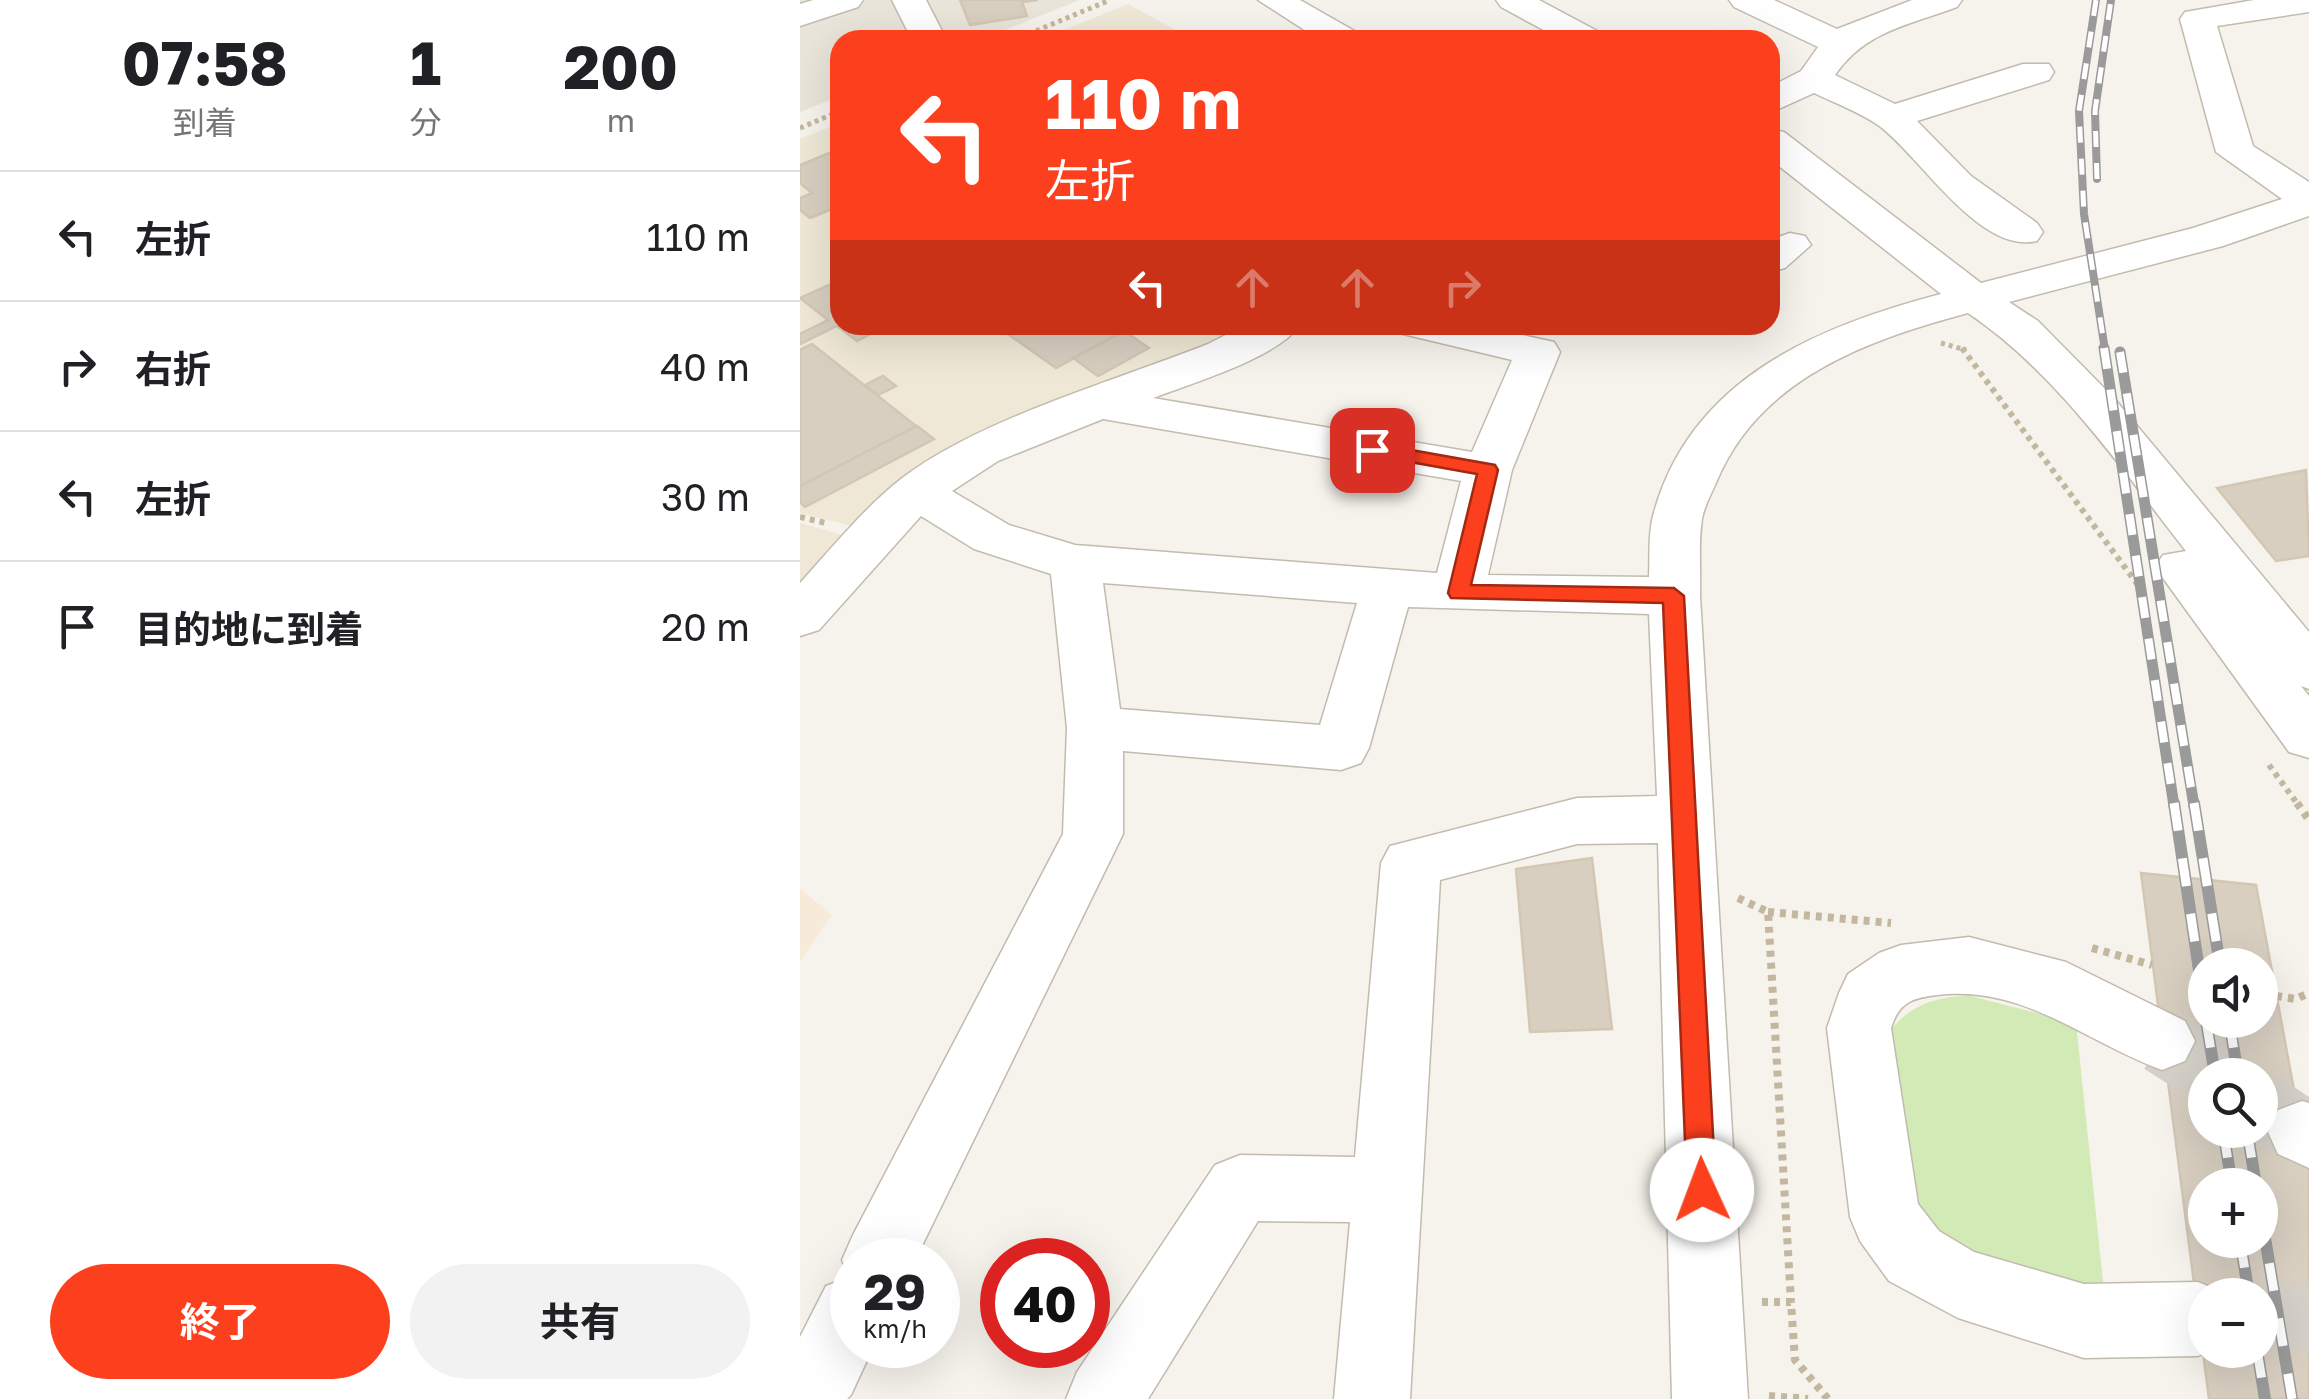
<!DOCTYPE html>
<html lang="ja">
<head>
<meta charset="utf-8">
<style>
  :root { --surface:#fff; --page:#f2f2f2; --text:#202124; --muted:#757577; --line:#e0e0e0; --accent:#fc3f1d }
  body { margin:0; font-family:"Golos Text","Noto Sans JP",sans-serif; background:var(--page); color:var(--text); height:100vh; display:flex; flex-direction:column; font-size:38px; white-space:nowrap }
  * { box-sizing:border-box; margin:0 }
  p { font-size:32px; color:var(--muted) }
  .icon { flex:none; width:55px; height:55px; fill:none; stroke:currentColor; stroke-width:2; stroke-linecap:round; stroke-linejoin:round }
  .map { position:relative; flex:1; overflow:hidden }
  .details { display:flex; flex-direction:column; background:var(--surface); width:800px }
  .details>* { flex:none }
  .hud { position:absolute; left:30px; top:30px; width:950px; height:305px; border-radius:30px; box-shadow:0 10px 40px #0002; background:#fc3f1d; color:#fff; overflow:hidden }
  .buttons { position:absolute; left:1388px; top:948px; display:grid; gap:20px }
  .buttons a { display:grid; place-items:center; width:90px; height:90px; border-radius:50%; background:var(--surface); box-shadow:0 10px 40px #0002; font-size:50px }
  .speed { position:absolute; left:30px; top:1238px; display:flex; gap:20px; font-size:50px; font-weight:700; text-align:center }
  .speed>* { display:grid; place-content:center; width:130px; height:130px; border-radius:50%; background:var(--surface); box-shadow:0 10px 40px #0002; line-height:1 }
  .speed small { font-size:25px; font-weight:400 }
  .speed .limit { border:15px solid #d22; background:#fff; color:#111 }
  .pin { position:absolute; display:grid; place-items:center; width:85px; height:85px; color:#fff; margin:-42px; border-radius:20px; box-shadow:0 5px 15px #0006 }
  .me { position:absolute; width:110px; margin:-55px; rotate:358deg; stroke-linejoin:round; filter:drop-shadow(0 0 8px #0008) }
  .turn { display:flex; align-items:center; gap:35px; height:210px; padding:0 50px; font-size:45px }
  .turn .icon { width:130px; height:130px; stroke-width:2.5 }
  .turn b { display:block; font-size:70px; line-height:85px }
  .lanes { display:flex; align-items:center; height:95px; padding:0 50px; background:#0003; justify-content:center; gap:50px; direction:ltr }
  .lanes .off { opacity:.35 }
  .eta { display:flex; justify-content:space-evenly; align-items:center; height:170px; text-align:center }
  .eta b { font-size:60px; font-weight:700; line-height:70px }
  .action { display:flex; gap:20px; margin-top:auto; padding:20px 50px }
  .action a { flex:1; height:115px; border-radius:60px; background:var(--accent); color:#fff; font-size:40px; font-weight:700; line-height:115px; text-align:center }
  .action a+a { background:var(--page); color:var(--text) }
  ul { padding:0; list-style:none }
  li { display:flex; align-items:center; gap:30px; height:130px; padding:0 50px; border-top:2px solid var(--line) }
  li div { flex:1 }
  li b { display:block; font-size:38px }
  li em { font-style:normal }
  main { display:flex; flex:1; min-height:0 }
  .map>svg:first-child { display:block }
  .residential { fill:#eae5da }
  .commercial { fill:#f7ead8 }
  .education { fill:#efe8d6 }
  .green { fill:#d2eab5 }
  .building { fill:#d8cfc1; stroke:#d3c7b4; stroke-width:2.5; fill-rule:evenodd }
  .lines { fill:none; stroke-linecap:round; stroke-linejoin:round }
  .minor-tunnel { stroke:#d4d0c8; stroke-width:66; stroke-dasharray:66 34; stroke-linecap:butt }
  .minor-casing { stroke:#c2bbae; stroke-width:3 }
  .path-far2 { stroke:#c4b79f; stroke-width:5; stroke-dasharray:4 4; stroke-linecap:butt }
  .path-far1 { stroke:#c4b79f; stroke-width:6; stroke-dasharray:5 5; stroke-linecap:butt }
  .path { stroke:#c4b79f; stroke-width:8; stroke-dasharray:6 6; stroke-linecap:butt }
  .minor { fill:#fff; fill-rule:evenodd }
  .rail-far2-casing { stroke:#9a9a9a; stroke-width:8 }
  .rail-far1-casing { stroke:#9a9a9a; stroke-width:11 }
  .rail-casing { stroke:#9a9a9a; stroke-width:12 }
  .rail-far2 { stroke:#fff; stroke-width:5; stroke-dasharray:16; stroke-linecap:butt }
  .rail-far1 { stroke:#fff; stroke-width:8; stroke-dasharray:21; stroke-linecap:butt }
  .rail { stroke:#fff; stroke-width:9; stroke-dasharray:28; stroke-linecap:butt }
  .route { fill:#fc3f1d; stroke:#a42913; stroke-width:2.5 }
</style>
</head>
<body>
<main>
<section class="details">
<div class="eta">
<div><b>07:58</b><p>到着</p></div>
<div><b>1</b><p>分</p></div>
<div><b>200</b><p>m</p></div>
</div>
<ul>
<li><svg class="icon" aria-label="left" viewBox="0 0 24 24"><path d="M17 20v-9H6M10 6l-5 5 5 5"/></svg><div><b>左折</b></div><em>110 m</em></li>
<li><svg class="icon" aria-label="right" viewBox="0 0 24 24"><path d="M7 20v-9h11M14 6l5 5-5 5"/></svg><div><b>右折</b></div><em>40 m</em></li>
<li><svg class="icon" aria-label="left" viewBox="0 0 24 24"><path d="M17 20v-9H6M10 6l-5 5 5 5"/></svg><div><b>左折</b></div><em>30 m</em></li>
<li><svg class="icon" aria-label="arrive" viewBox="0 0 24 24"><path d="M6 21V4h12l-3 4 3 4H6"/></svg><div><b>目的地に到着</b></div><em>20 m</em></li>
</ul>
<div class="action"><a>終了</a><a>共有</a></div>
</section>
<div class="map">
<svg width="1509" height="1399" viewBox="0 0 1509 1399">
  <rect width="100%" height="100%" fill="#f6f3ec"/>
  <path class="residential" d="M0,0H280L180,40H40V96L0,112Z"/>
  <path class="commercial" d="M0,889L32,915L0,961Z"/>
  <path class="education" d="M328,4L394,40H240Z
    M40,123V325H444L56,527L0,513V139Z
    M0,523L47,536L0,587Z"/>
  <path class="green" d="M1170,996L1276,1023L1305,1301L1128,1255L1078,1049C1099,1011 1127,996 1170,996Z"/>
  <path class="building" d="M160,0H238L222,2L227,16L170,25Z
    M34,151L40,156V214L32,209L10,218L0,210V198L12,193L0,183V165Z
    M40,280V325H88L57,341L37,326L0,344V334L28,320L0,298Z
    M195,325H315L324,331L256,368Z
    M324,331L349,348L298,376L273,358Z
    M12,344L116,426L0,486V350Z
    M83,376L96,386L78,395L65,385Z
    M117,426L134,439L5,507L0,502V486Z
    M1506,470L1509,556L1476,561L1417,488Z
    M792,858L812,1029L730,1032L716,869Z
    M1341,873L1456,885L1509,1171V1399H1409ZM1405,965H1460V1020H1405ZM1405,1075H1460V1130H1405ZM1405,1185H1460V1240H1405ZM1405,1295H1460V1350H1405Z"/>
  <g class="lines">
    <path class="minor-tunnel" d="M1362,1041L1415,1075
      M1460,1104L1502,1132
      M1460,1318L1509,1317"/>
    <g class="minor-casing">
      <path id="minor" d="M13,0H63L58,7L0,26V4Z
        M92,0H126L143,33L138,40H112Z
        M458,0H500L558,33L564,40H520Z
        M696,0H739L801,33L807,40H762L701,7Z
        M929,0H974L1037,29L1112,0H1162L1157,7C1109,25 1065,31 1035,75L1095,104L1223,64H1249L1254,72L1249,80L1117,121L1171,176L1237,223L1243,232L1237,241C1179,255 1119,154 1078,125C1059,112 1035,103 1014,93L970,113V87L1001,71L1018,47L934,7Z
        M1454,0H1509V12L1417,26L1453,146L1509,182V216L1423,246L1209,302L1238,321L1313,397L1509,632V689L1501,686L1509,696V758L1489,752L1355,567L1363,555L1386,551C1320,467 1257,373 1168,313C1067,340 958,379 916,483C911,494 904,507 902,519C898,543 901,571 900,596L948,1399H872L858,843L777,844L640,880L610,1399H534L550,1222L458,1221L348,1399H266L277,1372L415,1165L440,1155L555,1157L581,863L590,846L777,798L857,796L849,614L608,607L569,748L561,763L541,770L323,751V834L115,1260H52V1345H74L51,1395L47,1399H0V1337L26,1286L49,1277L42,1260L53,1235L263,834L267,728L251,574L174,549L121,516L19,630L0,636V583C32,548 63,509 101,479C179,419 315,381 408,344L445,325H500C477,358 392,383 353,398L672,452L712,360L603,334L596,325H677L754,342L760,352L712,470L688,575L849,577C850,558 848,535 853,516C889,379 1018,326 1141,294L970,159V129L984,132L1181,283L1393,228L1482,199L1416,152L1380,19L1385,12ZM303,419L661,481L637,573L275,545L209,525L152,491L198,461ZM303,583L557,603L520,725L320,709Z
        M990,233L1005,236L1011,245L985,268L970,272V240Z
        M1169,937L1266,962L1385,1021L1395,1041L1385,1061L1362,1070C1285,1042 1223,984 1137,995C1111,998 1099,1003 1091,1028L1118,1204L1139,1231L1174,1252L1284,1284L1398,1282L1424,1293L1405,1295V1350H1411L1398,1356L1284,1358L1158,1318L1089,1281L1060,1241L1050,1217L1027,1028L1039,993L1048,974L1079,953L1101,945Z
        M1502,1101L1509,1103V1168L1478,1154L1468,1132L1478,1110Z"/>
    </g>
    <path class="path-far2" d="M214,40L310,0
      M0,128L40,111
      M1141,343L1166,350"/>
    <path class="path-far1" d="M1162,348L1338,585
      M0,517L26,523
      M1469,765L1499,806"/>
    <path class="path" d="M1497,803L1509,820
      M938,898L968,912L991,1302
      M968,912L1091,923
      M1292,948L1352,965
      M1476,996L1496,999L1509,993
      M962,1302H991L995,1360L1028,1399
      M969,1396L1008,1399"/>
    <use href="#minor" class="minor"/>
    <g class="rail-far2-casing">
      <path id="rail-far2" d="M1296,0L1279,111L1284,214L1305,350
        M1297,179L1295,111L1311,0"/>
    </g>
    <g class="rail-far1-casing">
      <path id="rail-far1" d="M1304,348L1374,806
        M1320,352L1394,806"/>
    </g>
    <g class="rail-casing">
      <path id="rail" d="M1374,803L1405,1010
        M1394,803L1420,965
        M1406,1020L1415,1075
        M1429,1020L1438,1075
        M1423,1130L1432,1185
        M1447,1130L1456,1185
        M1460,1208L1492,1399
        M1440,1240L1449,1295
        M1457,1350L1465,1399"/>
    </g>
    <use href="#rail-far2" class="rail-far2"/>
    <use href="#rail-far1" class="rail-far1"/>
    <use href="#rail" class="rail"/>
  </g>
  <path class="route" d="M572,443L695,465L698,470L671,585L874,588L884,596L916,1190L912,1200L902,1204L892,1200L887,1190L863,603L651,598L648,593L677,474L566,454L563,450Z"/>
</svg>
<div class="buttons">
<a><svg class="icon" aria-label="sound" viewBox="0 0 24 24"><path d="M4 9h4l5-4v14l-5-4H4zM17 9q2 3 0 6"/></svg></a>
<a><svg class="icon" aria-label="search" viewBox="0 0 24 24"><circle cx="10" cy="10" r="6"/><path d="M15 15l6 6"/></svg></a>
<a>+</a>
<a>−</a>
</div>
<div class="speed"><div>29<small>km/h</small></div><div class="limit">40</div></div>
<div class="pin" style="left:572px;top:450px;background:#d93025"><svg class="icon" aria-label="arrive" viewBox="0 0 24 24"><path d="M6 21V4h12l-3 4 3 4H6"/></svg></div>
<svg class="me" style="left:902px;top:1190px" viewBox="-20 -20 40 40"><circle r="19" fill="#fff"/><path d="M0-13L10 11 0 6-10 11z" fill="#fc3f1d"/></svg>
<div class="hud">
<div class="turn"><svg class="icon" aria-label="left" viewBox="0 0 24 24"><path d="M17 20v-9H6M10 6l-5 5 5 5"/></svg><div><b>110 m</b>左折</div></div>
<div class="lanes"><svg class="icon" aria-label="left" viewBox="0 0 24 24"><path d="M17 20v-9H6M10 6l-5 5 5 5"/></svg><svg class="icon off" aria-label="ahead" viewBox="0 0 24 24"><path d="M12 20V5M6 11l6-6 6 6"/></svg><svg class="icon off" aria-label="ahead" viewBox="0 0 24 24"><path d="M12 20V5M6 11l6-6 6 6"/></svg><svg class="icon off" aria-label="right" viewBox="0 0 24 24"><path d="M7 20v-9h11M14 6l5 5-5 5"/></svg></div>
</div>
</div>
</main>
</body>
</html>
